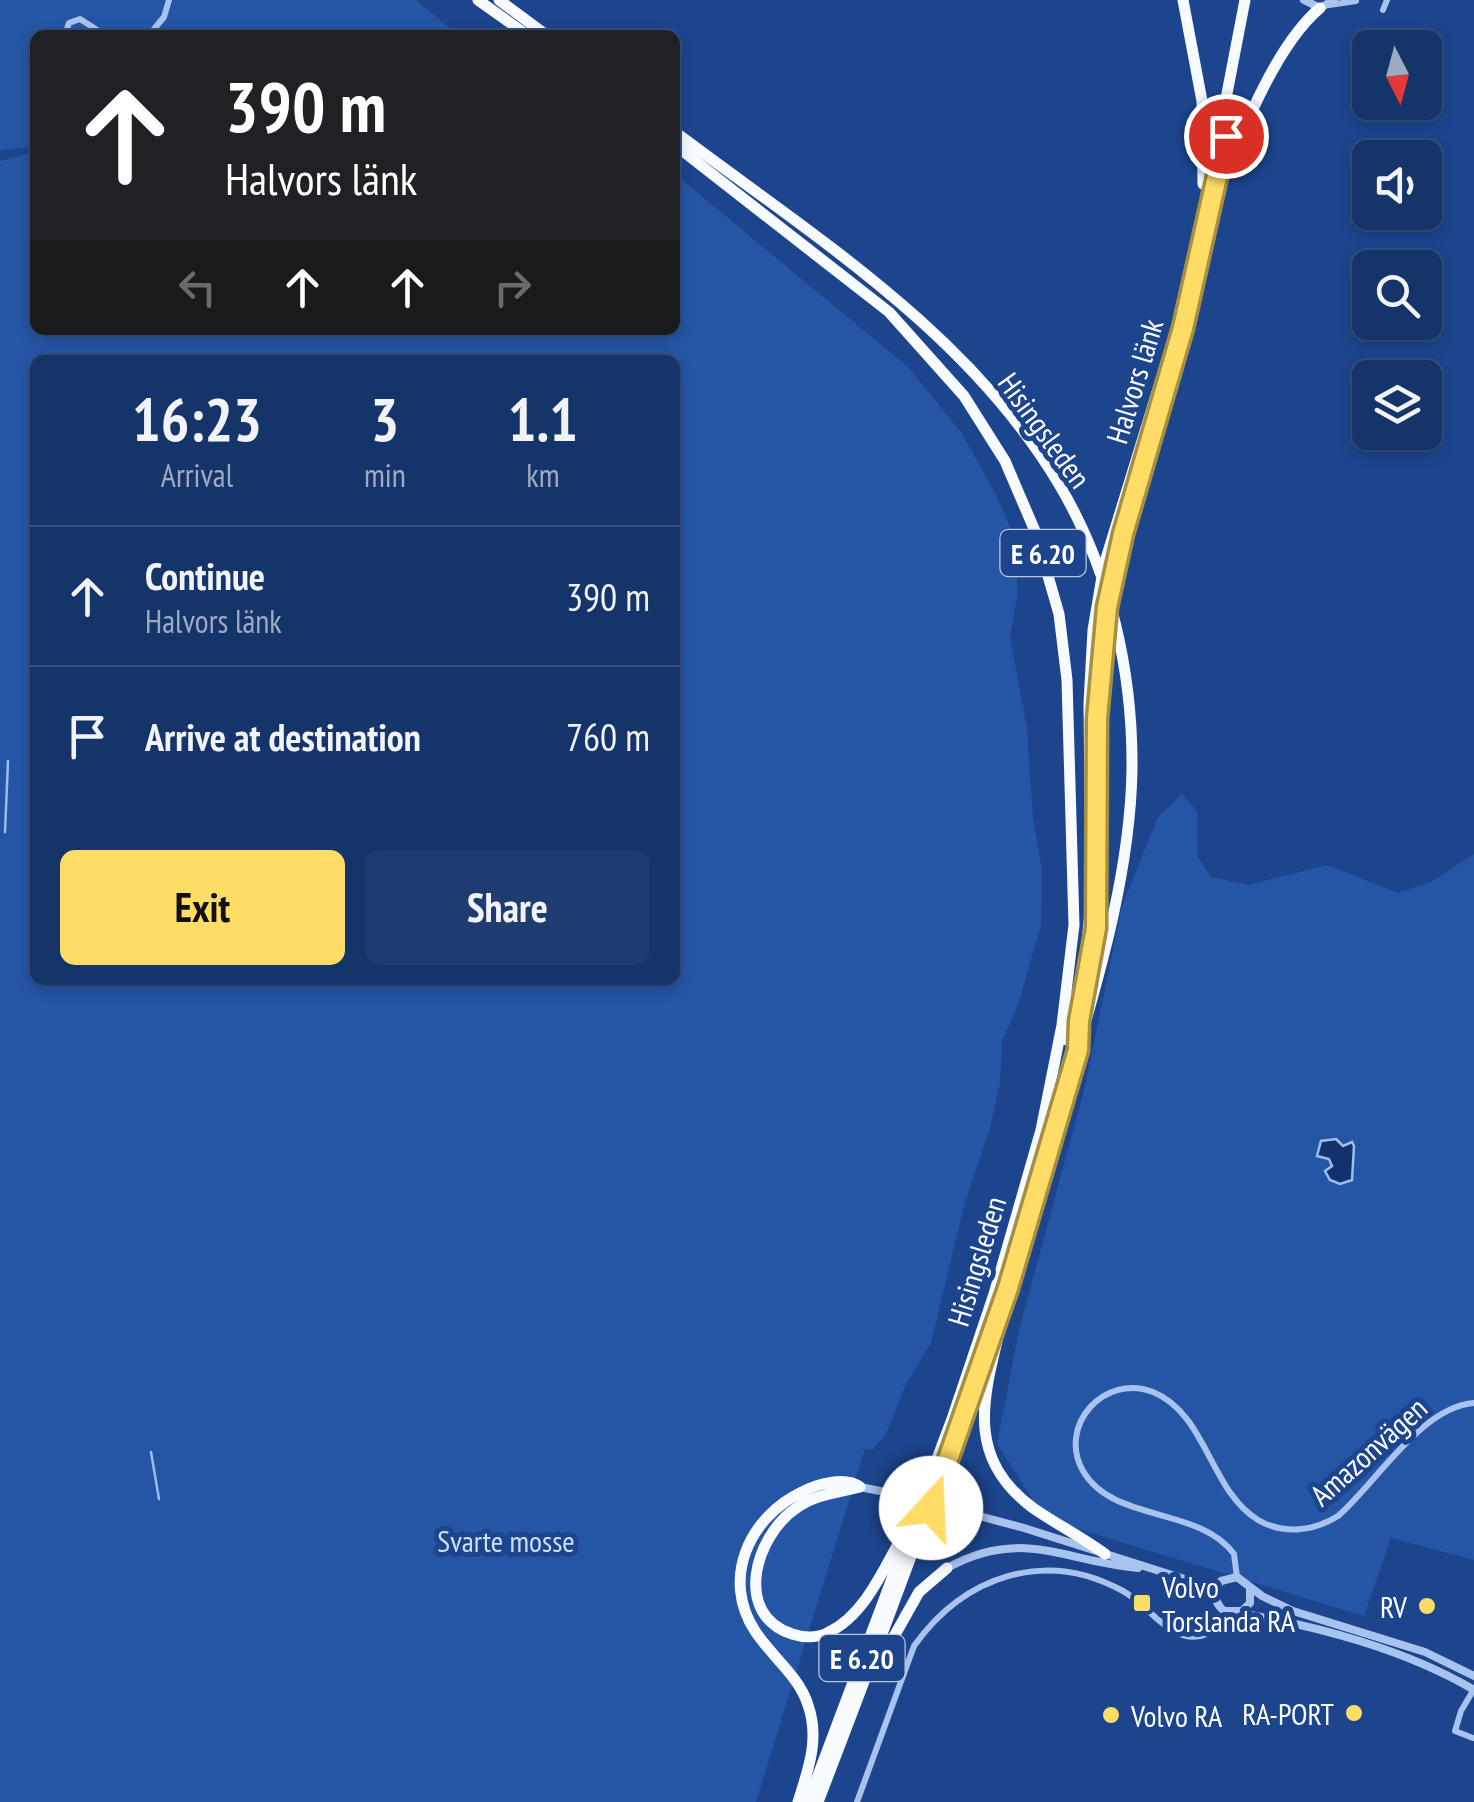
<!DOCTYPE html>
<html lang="en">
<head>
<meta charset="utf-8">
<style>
  :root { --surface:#15346a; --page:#1e3c70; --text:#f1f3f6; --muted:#9daac1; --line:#344f7e; --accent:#fedc66 }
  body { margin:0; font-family:"PT Sans Narrow",sans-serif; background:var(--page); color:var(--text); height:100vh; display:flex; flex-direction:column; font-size:38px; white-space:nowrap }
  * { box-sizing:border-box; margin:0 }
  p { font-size:32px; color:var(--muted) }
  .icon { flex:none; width:55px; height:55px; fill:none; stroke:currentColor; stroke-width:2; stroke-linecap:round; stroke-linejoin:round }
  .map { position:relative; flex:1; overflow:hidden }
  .panel { position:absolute; left:30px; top:355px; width:650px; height:630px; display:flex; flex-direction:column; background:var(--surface); border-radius:15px; box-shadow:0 5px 15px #0003,0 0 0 2px var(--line) }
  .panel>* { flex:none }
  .banner { position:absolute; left:30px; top:30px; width:650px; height:305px; border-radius:15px; box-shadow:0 5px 15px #0003,0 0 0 2px var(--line); background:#202124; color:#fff; overflow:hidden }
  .needle { width:65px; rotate:174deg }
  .controls { position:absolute; left:1352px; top:30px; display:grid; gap:20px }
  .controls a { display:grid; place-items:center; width:90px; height:90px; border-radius:15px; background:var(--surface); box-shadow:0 5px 15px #0003,0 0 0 2px var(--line); font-size:50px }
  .pin { position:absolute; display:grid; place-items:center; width:85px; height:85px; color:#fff; margin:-42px; border:5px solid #fff; border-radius:50%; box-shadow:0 2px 10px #0007 }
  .me { position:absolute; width:110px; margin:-55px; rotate:20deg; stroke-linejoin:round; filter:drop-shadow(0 0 8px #0008) }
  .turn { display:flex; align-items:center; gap:35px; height:210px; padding:0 30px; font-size:45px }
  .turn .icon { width:130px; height:130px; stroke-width:2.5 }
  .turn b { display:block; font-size:70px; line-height:85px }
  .lanes { display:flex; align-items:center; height:95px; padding:0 30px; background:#0003; justify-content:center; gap:50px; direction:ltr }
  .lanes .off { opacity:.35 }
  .eta { display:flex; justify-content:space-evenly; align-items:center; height:170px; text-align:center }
  .eta b { font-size:60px; font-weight:800; line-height:70px }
  .primary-button { display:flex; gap:20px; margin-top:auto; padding:20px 30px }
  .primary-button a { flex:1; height:115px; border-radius:15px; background:var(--accent); color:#111; font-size:40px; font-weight:800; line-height:115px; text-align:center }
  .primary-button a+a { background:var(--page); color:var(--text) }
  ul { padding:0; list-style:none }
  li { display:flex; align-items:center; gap:30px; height:140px; padding:0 30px; border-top:2px solid var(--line) }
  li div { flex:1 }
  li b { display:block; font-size:38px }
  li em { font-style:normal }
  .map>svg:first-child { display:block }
  .green { fill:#2556a6; fill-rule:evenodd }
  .water { fill:#13326b; stroke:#9cbdef; stroke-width:2.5 }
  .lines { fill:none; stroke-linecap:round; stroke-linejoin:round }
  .stream { stroke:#9cbdef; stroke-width:2.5 }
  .minor { stroke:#a8c3ed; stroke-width:6 }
  .tertiary { stroke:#a8c3ed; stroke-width:8 }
  .trunk { stroke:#f7faff; stroke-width:11 }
  .route-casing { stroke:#a58f42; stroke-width:25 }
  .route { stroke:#fedc66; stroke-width:18 }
  .poi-dot { fill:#fedc66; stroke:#1c458d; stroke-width:4 }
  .labels { text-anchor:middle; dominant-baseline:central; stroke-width:10; stroke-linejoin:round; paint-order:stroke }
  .shield { fill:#1c458d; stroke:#bbc7dd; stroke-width:2.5 }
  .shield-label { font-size:28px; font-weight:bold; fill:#fff }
  .street-label { font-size:30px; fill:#fff; stroke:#1c458d }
  .park-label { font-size:30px; fill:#cedff9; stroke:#1c458d }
  .poi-label { font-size:30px; fill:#fff; stroke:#1c458d; text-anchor:start }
</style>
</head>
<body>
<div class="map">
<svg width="1474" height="1802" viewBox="0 0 1474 1802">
  <rect width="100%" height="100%" fill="#1c458d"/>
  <path class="green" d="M0,0H416L458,35H35V147L0,150Z
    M25,154H35V330H675V174L909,368L961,432L996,494L1014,537L1018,592L1010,637L1027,728L1033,818L1042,870L1041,925L1018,1005L1002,1041L1000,1084L990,1128L965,1202L931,1343L906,1384L886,1434L873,1449H865L756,1802H0V161ZM35,360H675V980H35Z
    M1182,794L1197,811L1198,857L1211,877L1249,885L1327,865L1398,893L1433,881L1474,854V1560L1391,1538L1364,1616L1045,1519L997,1444L1019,1330L1084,1091L1122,906L1158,817ZM1336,1139L1343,1146L1352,1143V1180C1338,1170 1322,1158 1321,1141Z"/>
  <path class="water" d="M1336,1139L1343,1146L1352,1142L1354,1146L1352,1180L1340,1184L1330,1180L1325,1171L1332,1166L1329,1159L1317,1156L1321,1141Z"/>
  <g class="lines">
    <path class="stream" d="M5,832L8,761
      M151,1452L159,1499"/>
    <path class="minor" d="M1329,5L1356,1
      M1383,10L1387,0
      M65,35L69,23L80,19L105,35
      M149,35L164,17L169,0
      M1237,1577L1234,1554C1199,1506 1113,1523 1083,1471C1057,1425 1105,1373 1153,1392C1207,1414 1210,1491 1258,1520C1284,1535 1314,1531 1338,1516C1377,1482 1421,1407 1474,1403
      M1473,1738L1455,1731L1461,1711L1474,1689
      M857,1802L914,1646C964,1576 1045,1548 1123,1591C1150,1606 1173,1648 1207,1634L1224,1611"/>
    <path class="tertiary" d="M1304,0L1320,8L1334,0
      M860,1487L905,1496
      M938,1505L1024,1528L1216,1589
      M947,1568C1021,1527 1063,1561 1138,1568
      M1250,1587V1603L1242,1611H1224C1214,1602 1212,1592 1221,1581L1237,1577L1262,1596L1293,1611L1425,1652L1474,1676
      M1238,1613C1315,1625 1407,1650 1474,1690"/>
    <path class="trunk" d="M478,0L527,35
      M499,0L546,35
      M1183,0L1202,101L1203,184
      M675,132C813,236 970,333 1060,486C1110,571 1133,671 1132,770C1130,881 1094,992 1064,1097C995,1339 908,1568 818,1802
      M675,145L889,312L964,396L1005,461L1035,531L1059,614L1067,680L1074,925L1062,1025L1041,1130L994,1294L952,1419L808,1802
      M1210,212C1234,153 1271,49 1320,8
      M1097,793C1096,669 1108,580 1144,462
      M1067,1040L1086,952L1091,902L1089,703L1093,630L1104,565L1177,327L1208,192L1245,0
      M999,1333C982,1402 967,1459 1033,1508C1056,1524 1082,1537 1105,1554
      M860,1487C837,1493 815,1494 795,1509C756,1536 732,1614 792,1634C804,1638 818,1638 829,1632C865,1615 884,1568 903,1535
      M878,1665L919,1592L947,1568
      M798,1802C808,1770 820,1739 808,1705C799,1676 772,1657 755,1631C721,1579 749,1517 802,1492C817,1484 845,1476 860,1487"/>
  </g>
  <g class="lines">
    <g class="route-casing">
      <path id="route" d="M931,1508L1008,1288L1078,1050L1079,1021L1096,928L1097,719L1107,607L1123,534L1183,328L1226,136"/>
    </g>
    <use href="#route" class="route"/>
  </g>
  <g class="poi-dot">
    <rect x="1132" y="1593" width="20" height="20" rx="5"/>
    <circle cx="1427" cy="1606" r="10"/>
    <circle cx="1354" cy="1713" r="10"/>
    <circle cx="1111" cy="1715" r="10"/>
  </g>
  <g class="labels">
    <g class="shield">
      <rect x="1000.5" y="530" width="85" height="46" rx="8"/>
      <rect x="819.5" y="1635" width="85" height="46" rx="8"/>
    </g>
    <g class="shield-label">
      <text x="1043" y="553">E 6.20</text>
      <text x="862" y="1658">E 6.20</text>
    </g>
    <g class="street-label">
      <text transform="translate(1134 381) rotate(-73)">Halvors länk</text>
      <text transform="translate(1045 430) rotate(54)">Hisingsleden</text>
      <text transform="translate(976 1261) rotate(-73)">Hisingsleden</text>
      <text transform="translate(1368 1451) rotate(-42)">Amazonvägen</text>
    </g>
    <g class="park-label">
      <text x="506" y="1540">Svarte mosse</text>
    </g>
    <g class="poi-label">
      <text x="1162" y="1586">Volvo<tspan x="1162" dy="34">Torslanda RA</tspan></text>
      <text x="1407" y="1606" text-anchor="end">RV</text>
      <text x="1334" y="1713" text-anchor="end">RA-PORT</text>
      <text x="1131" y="1715">Volvo RA</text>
    </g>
  </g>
</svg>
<div class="controls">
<a><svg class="needle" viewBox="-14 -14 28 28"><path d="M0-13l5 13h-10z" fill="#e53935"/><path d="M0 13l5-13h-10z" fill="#9daac1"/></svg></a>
<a><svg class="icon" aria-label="sound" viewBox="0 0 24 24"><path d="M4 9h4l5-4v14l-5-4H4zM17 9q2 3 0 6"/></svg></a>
<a><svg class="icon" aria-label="search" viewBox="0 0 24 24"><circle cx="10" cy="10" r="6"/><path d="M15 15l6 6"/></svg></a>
<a><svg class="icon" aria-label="layers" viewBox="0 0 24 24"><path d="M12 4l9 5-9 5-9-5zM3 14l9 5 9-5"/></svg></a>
</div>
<div class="pin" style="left:1226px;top:136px;background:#d93025"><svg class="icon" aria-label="arrive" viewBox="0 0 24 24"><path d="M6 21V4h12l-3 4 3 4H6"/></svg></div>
<svg class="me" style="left:931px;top:1508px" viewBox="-20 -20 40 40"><circle r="19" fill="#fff"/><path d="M0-13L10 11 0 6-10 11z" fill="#fedc66"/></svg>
<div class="banner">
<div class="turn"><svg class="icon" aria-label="ahead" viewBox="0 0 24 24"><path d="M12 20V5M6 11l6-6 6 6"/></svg><div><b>390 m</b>Halvors länk</div></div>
<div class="lanes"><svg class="icon off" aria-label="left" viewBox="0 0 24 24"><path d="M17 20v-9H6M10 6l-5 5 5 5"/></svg><svg class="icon" aria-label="ahead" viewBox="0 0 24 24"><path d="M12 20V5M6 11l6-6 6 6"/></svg><svg class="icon" aria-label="ahead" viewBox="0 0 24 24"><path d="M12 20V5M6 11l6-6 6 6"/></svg><svg class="icon off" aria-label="right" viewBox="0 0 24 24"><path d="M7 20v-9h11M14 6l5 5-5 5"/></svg></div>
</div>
<section class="panel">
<div class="eta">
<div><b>16:23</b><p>Arrival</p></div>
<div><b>3</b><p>min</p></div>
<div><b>1.1</b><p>km</p></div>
</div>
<ul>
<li><svg class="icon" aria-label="ahead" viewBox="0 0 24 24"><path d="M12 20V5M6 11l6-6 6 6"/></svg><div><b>Continue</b><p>Halvors länk</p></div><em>390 m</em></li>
<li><svg class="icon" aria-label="arrive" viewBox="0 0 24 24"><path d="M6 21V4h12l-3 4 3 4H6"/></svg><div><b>Arrive at destination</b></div><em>760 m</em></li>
</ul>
<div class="primary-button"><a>Exit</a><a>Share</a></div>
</section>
</div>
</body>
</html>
